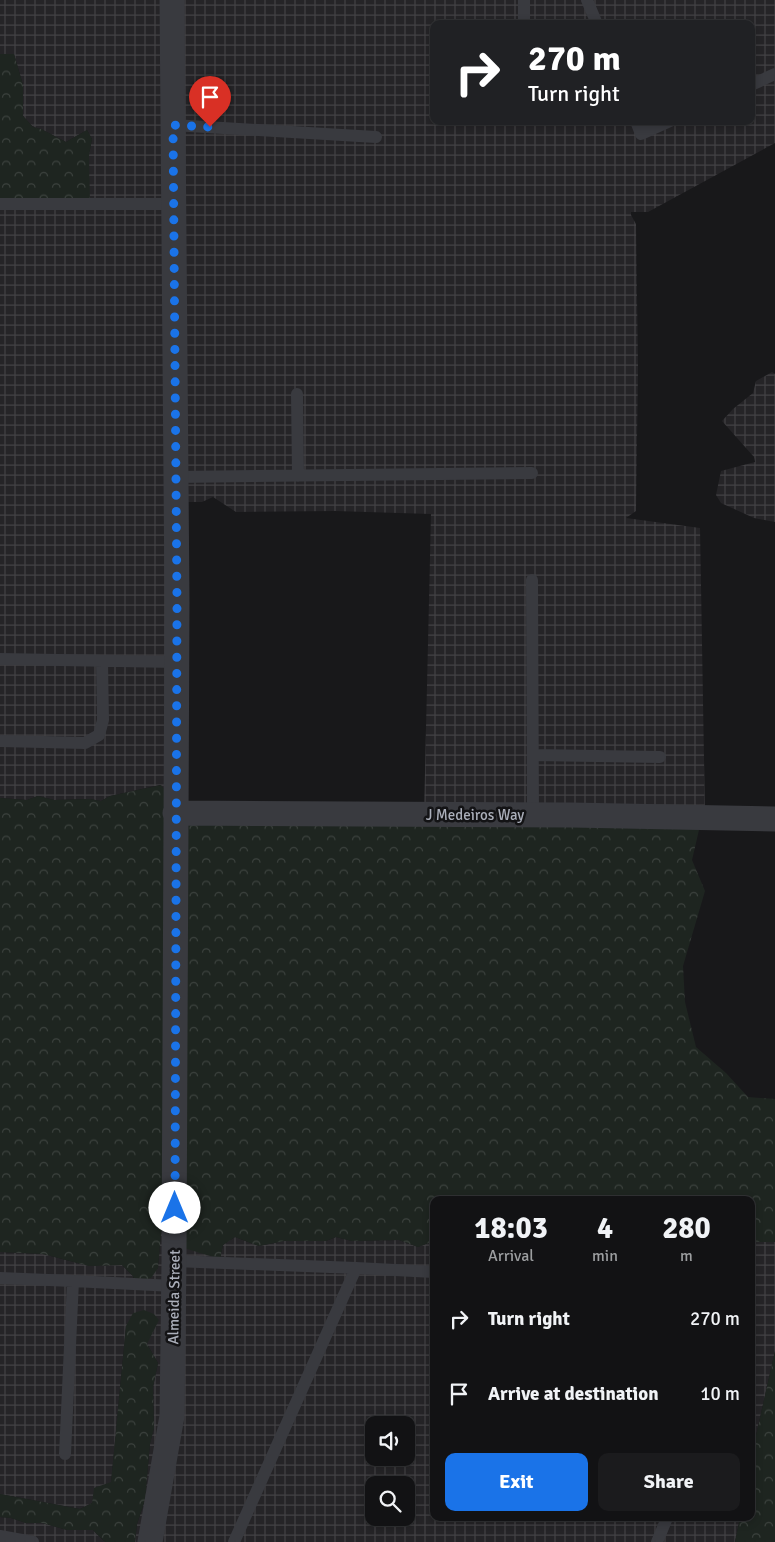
<!DOCTYPE html>
<html lang="en">
<head>
<meta charset="utf-8">
<style>
  :root { --surface:#121214; --page:#1b1b1d; --text:#f1f3f6; --muted:#9c9ea0; --line:#313234; --accent:#1a73e8 }
  body { margin:0; font-family:Signika,sans-serif; background:var(--page); color:var(--text); height:100vh; display:flex; flex-direction:column; font-size:19px; white-space:nowrap }
  * { box-sizing:border-box; margin:0 }
  p { font-size:16px; color:var(--muted) }
  .icon { flex:none; width:28px; height:28px; fill:none; stroke:currentColor; stroke-width:2; stroke-linecap:round; stroke-linejoin:round }
  .map { position:relative; flex:1; overflow:hidden }
  .side { position:absolute; left:430px; top:1196px; width:325px; height:325px; display:flex; flex-direction:column; background:var(--surface); border-radius:10px; box-shadow:0 2px 8px #0003,0 0 0 1px var(--line) }
  .side>* { flex:none }
  .banner { position:absolute; left:430px; top:20px; width:325px; height:105px; border-radius:10px; box-shadow:0 2px 8px #0003,0 0 0 1px var(--line); background:#202124; color:#fff; overflow:hidden }
  .buttons { position:absolute; left:365px; top:1416px; display:grid; gap:10px }
  .buttons a { display:grid; place-items:center; width:50px; height:50px; border-radius:10px; background:var(--surface); box-shadow:0 2px 8px #0003,0 0 0 1px var(--line); font-size:25px }
  .pin { position:absolute; display:grid; place-items:center; width:42px; height:42px; color:#fff; margin:-51px -21px; border-radius:50% 50% 50% 0; rotate:-45deg; box-shadow:0 0 5px #0007 }
  .pin .icon { rotate:45deg }
  .me { position:absolute; width:55px; margin:-28px; rotate:0deg; stroke-linejoin:round; filter:drop-shadow(0 0 4px #0008) }
  .turn { display:flex; align-items:center; gap:18px; height:105px; padding:0 15px; font-size:22px }
  .turn .icon { width:65px; height:65px; stroke-width:2.5 }
  .turn b { display:block; font-size:35px; line-height:42px }
  .eta { display:flex; justify-content:space-evenly; align-items:center; height:85px; text-align:center }
  .eta b { font-size:30px; font-weight:700; line-height:35px }
  .button { display:flex; gap:10px; margin-top:auto; padding:10px 15px }
  .button a { flex:1; height:58px; border-radius:10px; background:var(--accent); color:#fff; font-size:20px; font-weight:700; line-height:58px; text-align:center }
  .button a+a { background:var(--page); color:var(--text) }
  ul { padding:0; list-style:none }
  li { display:flex; align-items:center; gap:15px; height:75px; padding:0 15px }
  li div { flex:1 }
  li b { display:block; font-size:19px }
  li em { font-style:normal }
  .map>svg:first-child { display:block }
  .industrial { fill:url(#industrial-grid); fill-rule:evenodd }
  .forest { fill:url(#forest-crowns) }
  .lines { fill:none; stroke-linecap:round; stroke-linejoin:round }
  .lane { stroke:#393a3f; stroke-width:12 }
  .street { stroke:#393a3f; stroke-width:25 }
  .route { stroke:#1a73e8; stroke-width:9; stroke-dasharray:0 16.2 }
  .labels { text-anchor:middle; dominant-baseline:central; stroke-width:5; stroke-linejoin:round; paint-order:stroke }
  .street-label { font-size:15px; fill:#abafba; stroke:#131315 }
</style>
</head>
<body>
<div class="map">
<svg width="775" height="1542" viewBox="0 0 775 1542">
  <defs>
    <pattern id="industrial-grid" width="8" height="8" patternUnits="userSpaceOnUse" patternTransform="scale(1.25)"><rect width="8" height="8" fill="#252427"/><path d="M0 4h8M4 0v8" fill="none" stroke="#424144"/></pattern>
    <pattern id="forest-crowns" width="20" height="18" patternUnits="userSpaceOnUse" patternTransform="scale(1.25)"><rect width="20" height="18" fill="#1e2520"/><path d="M2 6a3 3 0 1 1 6 0M12 15a3 3 0 1 1 6 0" fill="none" stroke="#3c423e"/></pattern>
  </defs>
  <rect width="100%" height="100%" fill="#18181a"/>
  <path class="industrial" d="M0,0H775V143L648,212H631V215L636,224L638,368L636,511L626,518L700,528L705,817L424,815L431,514L335,511L236,512L213,497L202,502H187L165,789L160,785L110,796L101,801L90,799L54,800L38,796L27,800L0,798V207L89,155L92,139L87,130L66,142L41,129L33,127L23,116V85L14,54H0ZM434,24H751V121H434Z
    M772,372L775,374V522L754,518L721,503L716,495L721,471L755,462L754,457L722,421L733,409L753,393L756,381Z
    M167,1226L220,1259L223,1245L235,1237L259,1246L284,1241H326L336,1237L352,1241L399,1240L418,1247L434,1241V1518H740L735,1542H135L137,1524L145,1500L150,1443L154,1428L153,1387L158,1363L147,1344L126,1326L111,1483L95,1488L92,1503L80,1509L0,1494V1252L43,1254L89,1266L122,1265L133,1276L135,1283L158,1268L161,1232ZM374,1425H406V1458H374ZM374,1485H406V1518H374Z
    M751,1242H775V1351L755,1440L751,1465Z
    M0,1517L11,1518L26,1523H42L67,1530H93L105,1542H0Z"/>
  <path class="forest" d="M0,54H14L23,85V116L33,127L41,129L66,142L87,130L92,139L89,155L90,203L0,207Z
    M161,785L178,806L702,817L692,860L705,891L683,966L685,1002L696,1047L726,1073L748,1097L775,1099V1242H751V1200H434V1241L418,1247L399,1240L352,1241L336,1237L326,1241H284L259,1246L235,1237L223,1245L220,1259L177,1246L167,1226L161,1232L158,1268L151,1278L135,1283L133,1276L122,1265L89,1266L43,1254L0,1252V798L27,800L38,796L54,800L90,799L101,801L110,796Z
    M144,1310L154,1314L159,1320L147,1344L158,1363L153,1387L154,1428L150,1444L145,1500L137,1524L135,1542H105L93,1530H67L42,1523H26L11,1518L0,1517V1494L80,1509L92,1503L94,1488L111,1482L126,1326L133,1313Z
    M775,1351V1542H735L740,1518H751V1465L755,1440Z"/>
  <g class="lines">
    <path class="lane" d="M524,0V24
      M587,0L597,24
      M751,85L775,74
      M636,121L641,134L670,121
      M173,125L376,137
      M0,204H174
      M297,394L298,476
      M176,477L532,473
      M532,580L533,815
      M0,659L177,662
      M0,741L85,743L99,735L103,720L102,661
      M533,755L660,757
      M174,1261L356,1268L234,1542
      M356,1268L434,1272
      M0,1278L73,1281
      M65,1454L73,1281L174,1286
      M0,1536L33,1542
      M657,1542L667,1518"/>
    <path class="street" d="M175,813L571,815L775,819
      M150,1542L172,1416L174,1261L177,602L172,0"/>
  </g>
  <g class="lines">
    <path class="route" d="M175,1208L177,602L173,125L210,127"/>
  </g>
  <g class="labels">
    <g class="street-label">
      <text x="475" y="815">J Medeiros Way</text>
      <text transform="translate(174 1297) rotate(-89)">Almeida Street</text>
    </g>
  </g>
</svg>
<div class="buttons">
<a><svg class="icon" aria-label="sound" viewBox="0 0 24 24"><path d="M4 9h4l5-4v14l-5-4H4zM17 9q2 3 0 6"/></svg></a>
<a><svg class="icon" aria-label="search" viewBox="0 0 24 24"><circle cx="10" cy="10" r="6"/><path d="M15 15l6 6"/></svg></a>
</div>
<div class="pin" style="left:210px;top:127px;background:#d93025"><svg class="icon" aria-label="arrive" viewBox="0 0 24 24"><path d="M6 21V4h12l-3 4 3 4H6"/></svg></div>
<svg class="me" style="left:175px;top:1208px" viewBox="-20 -20 40 40"><circle r="19" fill="#fff"/><path d="M0-13L10 11 0 6-10 11z" fill="#1a73e8"/></svg>
<div class="banner">
<div class="turn"><svg class="icon" aria-label="right" viewBox="0 0 24 24"><path d="M7 20v-9h11M14 6l5 5-5 5"/></svg><div><b>270 m</b>Turn right</div></div>
</div>
<section class="side">
<div class="eta">
<div><b>18:03</b><p>Arrival</p></div>
<div><b>4</b><p>min</p></div>
<div><b>280</b><p>m</p></div>
</div>
<ul>
<li><svg class="icon" aria-label="right" viewBox="0 0 24 24"><path d="M7 20v-9h11M14 6l5 5-5 5"/></svg><div><b>Turn right</b></div><em>270 m</em></li>
<li><svg class="icon" aria-label="arrive" viewBox="0 0 24 24"><path d="M6 21V4h12l-3 4 3 4H6"/></svg><div><b>Arrive at destination</b></div><em>10 m</em></li>
</ul>
<div class="button"><a>Exit</a><a>Share</a></div>
</section>
</div>
</body>
</html>
